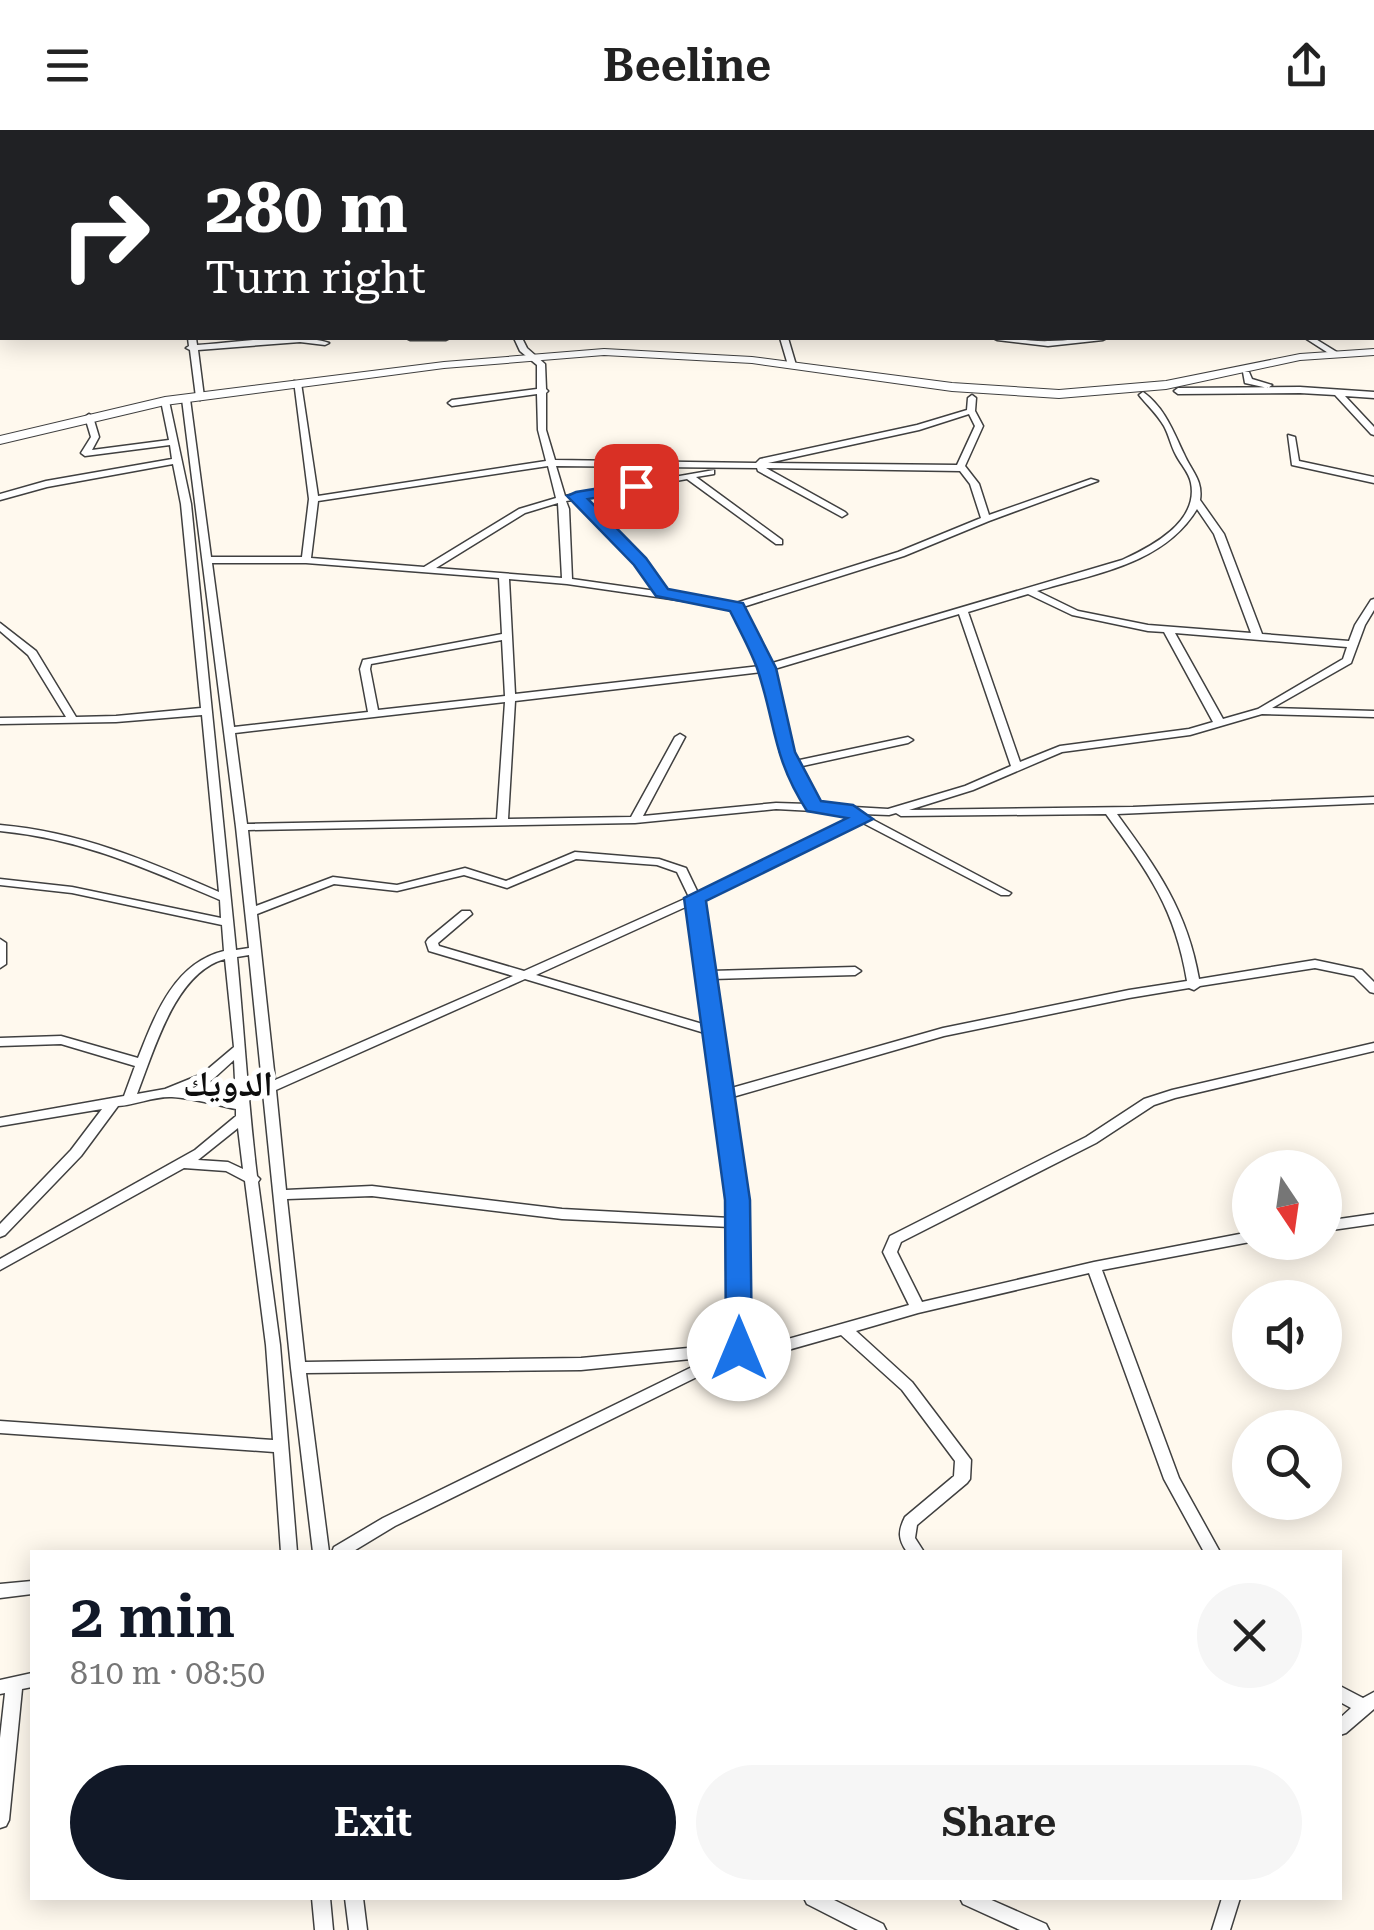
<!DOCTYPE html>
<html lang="en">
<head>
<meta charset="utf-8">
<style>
  :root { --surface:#fff; --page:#f6f6f6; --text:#222; --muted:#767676; --accent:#111827 }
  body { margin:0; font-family:"Roboto Serif","Noto Naskh Arabic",serif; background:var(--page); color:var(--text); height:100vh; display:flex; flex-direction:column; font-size:38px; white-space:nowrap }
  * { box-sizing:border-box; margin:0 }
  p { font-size:32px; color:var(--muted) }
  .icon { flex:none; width:55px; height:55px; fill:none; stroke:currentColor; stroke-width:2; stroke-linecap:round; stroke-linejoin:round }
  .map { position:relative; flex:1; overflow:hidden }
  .side { position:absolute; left:30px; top:1420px; width:1312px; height:350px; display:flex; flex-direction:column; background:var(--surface); border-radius:0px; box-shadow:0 5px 25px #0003 }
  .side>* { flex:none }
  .guide { position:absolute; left:0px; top:0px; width:1375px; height:210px; box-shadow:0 5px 25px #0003; background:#202124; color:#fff; overflow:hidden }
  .needle { width:65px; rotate:167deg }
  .buttons { position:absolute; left:1232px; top:1020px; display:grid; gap:20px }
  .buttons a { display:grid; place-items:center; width:110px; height:110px; border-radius:50%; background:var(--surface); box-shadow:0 5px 25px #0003; font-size:50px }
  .pin { position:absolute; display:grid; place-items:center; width:85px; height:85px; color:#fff; margin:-42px; border-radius:20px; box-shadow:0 5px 15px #0006 }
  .me { position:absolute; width:110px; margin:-55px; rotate:0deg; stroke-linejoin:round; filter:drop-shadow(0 0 8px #0008) }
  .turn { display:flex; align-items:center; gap:35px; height:210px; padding:0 40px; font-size:45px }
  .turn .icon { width:130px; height:130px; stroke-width:2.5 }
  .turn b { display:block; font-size:70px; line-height:85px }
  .round { display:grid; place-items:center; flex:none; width:105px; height:105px; border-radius:52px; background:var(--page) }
  .overview { display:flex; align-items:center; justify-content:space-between; height:170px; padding:0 40px }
  h1 { font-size:60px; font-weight:600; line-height:75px; color:var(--accent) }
  .action { display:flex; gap:20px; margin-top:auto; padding:20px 40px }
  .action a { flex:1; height:115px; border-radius:60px; background:var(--accent); color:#fff; font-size:40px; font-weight:600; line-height:115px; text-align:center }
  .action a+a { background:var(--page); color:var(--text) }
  header { display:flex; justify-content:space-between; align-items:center; height:130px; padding:0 40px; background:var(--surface); font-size:45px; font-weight:600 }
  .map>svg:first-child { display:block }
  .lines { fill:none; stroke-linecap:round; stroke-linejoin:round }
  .minor-casing { stroke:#404040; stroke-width:3 }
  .tertiary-casing { stroke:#404040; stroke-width:2 }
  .minor { fill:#fff; fill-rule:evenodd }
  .tertiary { fill:#fff; fill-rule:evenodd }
  .route { fill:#1a73e8; stroke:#114b97; stroke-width:2.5 }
  .labels { text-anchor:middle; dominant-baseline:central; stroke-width:10; stroke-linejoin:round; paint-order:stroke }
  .neighbourhood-label { font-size:35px; font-weight:bold; fill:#0d0d0d; stroke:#fff }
</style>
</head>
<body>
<header><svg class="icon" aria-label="menu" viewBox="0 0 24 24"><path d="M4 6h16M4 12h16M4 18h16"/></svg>Beeline<svg class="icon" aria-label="share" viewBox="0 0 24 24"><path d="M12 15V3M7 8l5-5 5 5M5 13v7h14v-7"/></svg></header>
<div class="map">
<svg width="1374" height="1800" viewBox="0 0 1374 1800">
  <rect width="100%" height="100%" fill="#fff9ee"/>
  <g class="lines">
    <g class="minor-casing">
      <path id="minor" d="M64,0H77L80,2H69Z
        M165,0H174L171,2H163Z
        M233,0H242L239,2H231Z
        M303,0H312L309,2H301Z
        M367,0H376L373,2H365Z
        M430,0H439L436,2H428Z
        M457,0H472L475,2H463Z
        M1080,0H1088L1085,2H1078Z
        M1125,0H1138L1141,2H1130Z
        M1195,0H1203L1201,2H1194Z
        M1318,0H1325L1326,2H1320Z
        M1372,15H1374V19H1372Z
        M0,34H2V38H0Z
        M0,106H2V120H0Z
        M1372,108H1374V112H1372Z
        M0,145H2V149H0Z
        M1372,153H1374L1372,158Z
        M188,208H196L197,215C231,213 300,202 329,213L325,215L300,212L198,220L204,267L200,270L196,267L190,220L186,218L189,216Z
        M406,208H450L446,210H410Z
        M514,208H522L527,218L545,234L546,259L548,261L546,263V300L555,330L756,333L760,329L917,295L967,280L968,268L972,265L976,268L975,281L983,296L965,336L979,354L989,385L1091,349L1098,351L989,391L904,426L743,477L769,534L1122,430C1151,417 1199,392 1191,353C1189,342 1181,335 1176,325C1171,316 1169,305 1164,296C1157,284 1147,275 1139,265L1143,262C1165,278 1173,301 1184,324C1192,342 1203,350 1200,370L1224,404L1262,504L1349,511L1355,495L1371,470L1374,469V480L1365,495L1351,533L1272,578L1374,581V587L1262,584L1190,605L1062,622L973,660L909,680L1133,677L1374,667V673L1117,684C1157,739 1187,780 1199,849L1315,830L1362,840L1374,852V863L1370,862L1354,846L1315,838L1200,856L1194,860L1189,858L1129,868L944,906L729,968L746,1093L744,1096L745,1221L909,1175L883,1122L890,1106L1086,1007L1144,969L1172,960L1374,913V921L1175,968L1154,975L1096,1013L901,1112L897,1122L922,1172L1094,1132L1250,1102V1112L1102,1140L1179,1348L1220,1422H1204L1164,1349L1089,1143L918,1183L856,1201L912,1252L968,1326L971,1330L970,1349L967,1353L917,1395L915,1408L924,1422H907C898,1409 898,1401 905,1387L954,1346L955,1331L902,1260L841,1205L703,1244L395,1396L352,1422H332L334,1417L383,1388L694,1236L731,1225L581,1240L306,1243L329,1422H313L291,1238L249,825L237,827C244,900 248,973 257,1046L260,1049L258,1052L280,1215L297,1422H281L274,1322L0,1303V1291L273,1310L266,1215L245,1051L226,1041L184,1038L0,1140V1129L195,1020L236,986V979C216,975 193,968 172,967C155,966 135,975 118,976L81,1026L5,1105L0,1107V1094L71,1020L102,979L0,996V988L124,966L135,936L61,914L0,916V908L61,906L138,928C155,885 174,833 224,821L222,795L72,763L0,755V749L72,757L221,788L220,770C145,738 82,709 0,701V695C80,702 146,730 219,762L202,585L116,592L0,594V588L66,587L28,525L0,501V493L36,521L76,587L116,586L201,578L181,374L173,334L47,357L0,370V364L46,351L172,329L170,315L85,326L81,323L91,307L85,287L89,284L93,287L99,307L92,320L169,310L161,271L165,268L169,271L191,374L236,820L249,818L236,697L182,269L186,266L190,269L211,427H302L309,369L294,251L301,253L318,366L546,331L538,300L537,264L452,276L448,273L452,270L537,259V235L520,221ZM969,284L975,296L957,335L768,333L919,300ZM548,336L556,368L519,379L424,437L311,428L318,371ZM556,336L757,338L758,341L842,387L847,384L845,382L766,338L960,341L970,354L981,388L898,422L736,473L667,463L643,429L582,368L687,349L776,414H782V410L696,347L714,344V340L565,366ZM573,370L637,433L656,461L572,449L569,379L566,371ZM558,373L562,448L436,438L525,383ZM1197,379L1214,404L1251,503L1148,495L1078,481L1037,461C1094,444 1164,434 1197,379ZM212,433H306L499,448L502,504L363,530L360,539L368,582L234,597ZM509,449L567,454L733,478L760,536L515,564ZM1028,464L1072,485L1148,501L1164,502L1213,592L1189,599L1060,616L1020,632L968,482ZM959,484L1011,636L965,656L888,679L819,675L798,637L908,613L913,610L908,607L795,631L790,622L771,540ZM1175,503L1347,517L1343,529L1258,579L1223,589ZM502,510L505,566L378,580L370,539L371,534ZM762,542L780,622L786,633L785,635L788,638L808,674L776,673L643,686L685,607L680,604L675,607L631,687L508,689L515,571ZM505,572L497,689L247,694L235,603ZM776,679L852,683L850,685L855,689L698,763L686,738L659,729L575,722L506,751L465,738L397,755L333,747L256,776L248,700L635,693ZM896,683L901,686L1106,684C1148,742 1175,778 1187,851L1129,860L943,898L728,959L712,849L855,845L861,841L855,837L711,841L701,770L863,693L1001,765H1009L1011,763L862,684L889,685ZM576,729L657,735L677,742L689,767L524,841L439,816L438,813L472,784L470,781H462L428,809L426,812L429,821L513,846L275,950L257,784L334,754L397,761L464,745L507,758ZM690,775L706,895L536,845ZM225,829L234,917L202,944L165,959L137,964C154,921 175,842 225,829ZM525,849L708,904L730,1070V1088L562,1079L372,1056L286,1060L276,960ZM234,930L236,970L185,961L212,950ZM238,998L243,1039L228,1032L198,1030ZM372,1066L562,1089L730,1097L731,1214L581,1228L305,1232L287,1069Z
        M780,208H788L796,235L795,237L788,235Z
        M993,208C1012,207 1031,212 1050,211C1069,211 1088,207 1107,208L1103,210L1048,216L997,210Z
        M1305,208H1314L1340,224L1333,226Z
        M1243,242H1249L1252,249L1272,255L1268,258L1245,253Z
        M1300,257L1374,262V268L1345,266L1374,297V305L1371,304L1335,265L1300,263L1178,264L1174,261L1178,258Z
        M1288,305L1295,307L1299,331L1374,347V353L1292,335Z
        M0,809L6,813V834L0,838Z
        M1374,1084V1094L1325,1101V1091Z
        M32,1451V1464L0,1468V1454Z
        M32,1543V1557L22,1559L9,1690L6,1696L0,1698V1608L5,1563L0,1564V1550Z
        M1340,1556L1363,1568L1374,1562V1579L1346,1603L1340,1605V1588L1351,1578L1340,1572Z
        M312,1768H330L333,1800H315Z
        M345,1768H363L367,1800H349Z
        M804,1768H830L883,1794L886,1800H858L807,1774Z
        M960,1768H987L1046,1794L1049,1800H1020L963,1774Z
        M1222,1768H1240L1230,1800H1212Z"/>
    </g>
    <g class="tertiary-casing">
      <path id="tertiary" d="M0,38L2,39V45L0,44Z
        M604,219L752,227L952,253L1059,260L1166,251L1300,224L1374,219V225L1300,230L1166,259L1059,268L952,261L752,233L604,225L444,238L165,275L0,314V306L165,267L444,232Z"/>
    </g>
    <use href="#minor" class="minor"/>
    <use href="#tertiary" class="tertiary"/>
  </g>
  <path class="route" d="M636,352L641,353V360L588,369L646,428L668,459L743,473L776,538L795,622L821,671L853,675L873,689L706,771L750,1070L752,1219L748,1226H729L726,1219L725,1070L684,768L847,688L807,681C772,627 776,594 757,538C750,519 739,499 730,481L656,466L634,435L567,366L576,362Z"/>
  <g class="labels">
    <g class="neighbourhood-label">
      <text x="228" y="954">الدويك</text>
    </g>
  </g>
</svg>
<div class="buttons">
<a><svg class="needle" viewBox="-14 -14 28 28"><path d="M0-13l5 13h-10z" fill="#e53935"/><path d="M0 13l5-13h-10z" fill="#767676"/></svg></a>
<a><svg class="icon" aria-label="sound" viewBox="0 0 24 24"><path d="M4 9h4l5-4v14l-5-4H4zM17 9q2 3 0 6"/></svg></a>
<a><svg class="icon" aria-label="search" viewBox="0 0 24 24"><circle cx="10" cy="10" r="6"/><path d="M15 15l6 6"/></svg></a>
</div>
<div class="pin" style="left:636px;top:356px;background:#d93025"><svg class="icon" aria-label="arrive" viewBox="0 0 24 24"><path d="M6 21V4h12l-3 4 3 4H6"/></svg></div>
<svg class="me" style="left:739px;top:1219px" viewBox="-20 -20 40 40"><circle r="19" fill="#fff"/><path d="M0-13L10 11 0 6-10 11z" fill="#1a73e8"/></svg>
<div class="guide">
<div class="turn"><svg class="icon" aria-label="right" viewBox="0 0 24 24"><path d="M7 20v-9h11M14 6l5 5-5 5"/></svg><div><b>280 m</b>Turn right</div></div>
</div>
<section class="side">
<div class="overview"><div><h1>2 min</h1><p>810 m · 08:50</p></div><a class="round"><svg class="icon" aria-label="close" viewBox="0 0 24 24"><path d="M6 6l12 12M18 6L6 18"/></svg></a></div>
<div class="action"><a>Exit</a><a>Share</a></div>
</section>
</div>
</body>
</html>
